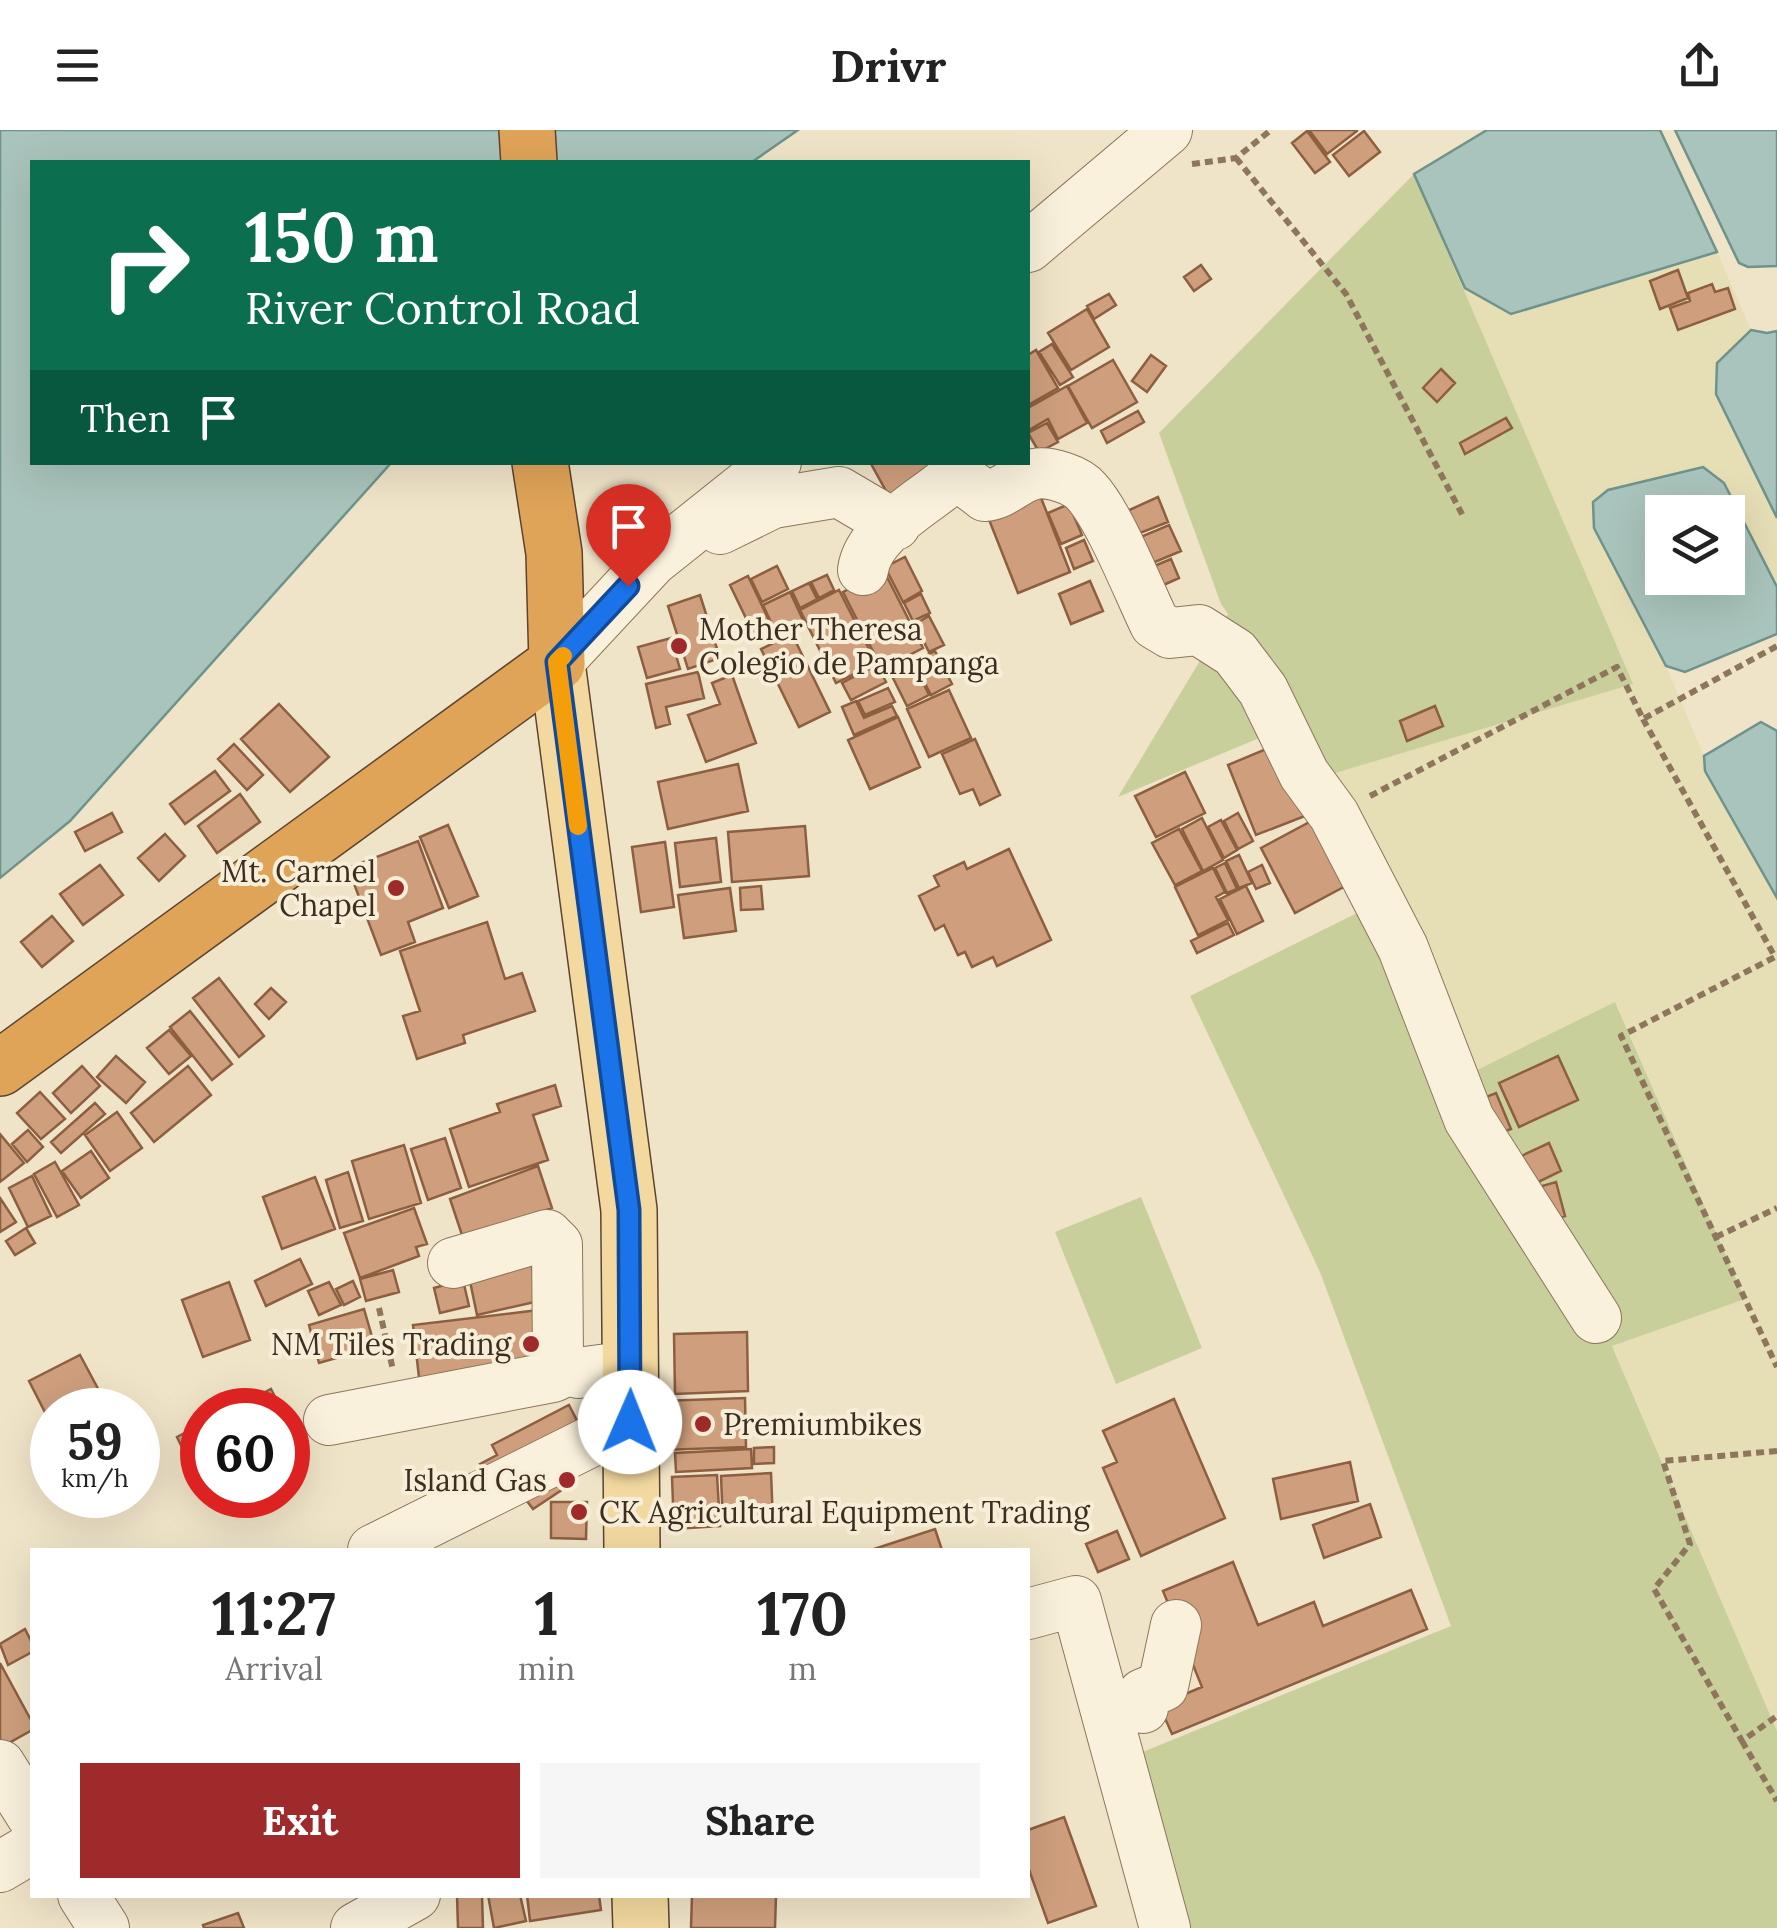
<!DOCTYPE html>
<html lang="en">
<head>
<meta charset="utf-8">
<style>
  :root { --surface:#fff; --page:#f6f6f6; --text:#222; --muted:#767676; --accent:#9e2a2b }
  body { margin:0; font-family:Lora,serif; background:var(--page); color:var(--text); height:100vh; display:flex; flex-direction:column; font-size:38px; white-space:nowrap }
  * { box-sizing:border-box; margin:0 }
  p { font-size:32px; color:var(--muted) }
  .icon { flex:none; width:55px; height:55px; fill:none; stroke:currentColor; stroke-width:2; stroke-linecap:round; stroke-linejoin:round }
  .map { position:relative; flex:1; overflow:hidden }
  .drawer { position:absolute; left:30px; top:1418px; width:1000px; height:350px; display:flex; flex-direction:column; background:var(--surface); border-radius:0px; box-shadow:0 10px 40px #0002 }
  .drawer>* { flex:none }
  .hud { position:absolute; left:30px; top:30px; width:1000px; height:305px; border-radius:0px; box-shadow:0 10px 40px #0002; background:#0b6e4f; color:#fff; overflow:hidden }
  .buttons { position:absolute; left:1645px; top:365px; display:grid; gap:20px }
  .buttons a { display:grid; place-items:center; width:100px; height:100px; border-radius:0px; background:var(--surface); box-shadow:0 10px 40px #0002; font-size:50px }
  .speed { position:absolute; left:30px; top:1258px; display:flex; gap:20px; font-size:50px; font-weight:700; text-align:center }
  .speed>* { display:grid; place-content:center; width:130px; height:130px; border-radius:50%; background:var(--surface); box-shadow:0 10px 40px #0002; line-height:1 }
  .speed small { font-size:25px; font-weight:400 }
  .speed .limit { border:15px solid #d22; background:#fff; color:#111 }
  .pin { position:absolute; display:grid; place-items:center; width:85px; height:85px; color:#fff; margin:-102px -42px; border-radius:50% 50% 50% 0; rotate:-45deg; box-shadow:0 0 10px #0007 }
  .pin .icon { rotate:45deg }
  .me { position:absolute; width:110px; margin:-55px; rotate:1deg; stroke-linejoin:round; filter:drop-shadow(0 0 8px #0008) }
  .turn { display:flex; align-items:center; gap:35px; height:210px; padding:0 50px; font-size:45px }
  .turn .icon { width:130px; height:130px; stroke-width:2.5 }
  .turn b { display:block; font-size:70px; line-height:85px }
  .then { display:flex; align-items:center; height:95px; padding:0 50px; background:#0003; gap:20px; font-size:38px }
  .eta { display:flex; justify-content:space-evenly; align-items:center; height:170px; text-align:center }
  .eta b { font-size:60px; font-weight:700; line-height:70px }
  .action { display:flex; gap:20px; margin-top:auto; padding:20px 50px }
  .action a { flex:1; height:115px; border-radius:0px; background:var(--accent); color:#fff; font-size:40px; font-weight:700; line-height:115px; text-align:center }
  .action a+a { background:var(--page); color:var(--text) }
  header { display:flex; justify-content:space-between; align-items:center; height:130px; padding:0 50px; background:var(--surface); font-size:45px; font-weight:700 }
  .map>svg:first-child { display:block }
  .farmland { fill:#e6deb5 }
  .green { fill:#c9cf9b }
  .water { fill:#a9c4bc; stroke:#6f938a; stroke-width:2.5; fill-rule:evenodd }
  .building { fill:#cf9f7d; stroke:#8d5f41; stroke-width:2.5 }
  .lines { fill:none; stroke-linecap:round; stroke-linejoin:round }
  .minor-casing { stroke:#8d765c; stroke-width:52 }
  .major-casing { stroke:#5b4430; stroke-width:58 }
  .highway-casing { stroke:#5b4430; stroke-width:58 }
  .path { stroke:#8d765c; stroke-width:6; stroke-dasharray:8 5; stroke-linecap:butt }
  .minor { stroke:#faf1dc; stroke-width:50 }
  .major { stroke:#f3d9a0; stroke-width:55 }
  .highway { stroke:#e0a458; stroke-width:55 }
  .route-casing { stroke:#114b97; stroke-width:25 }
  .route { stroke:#1a73e8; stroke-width:18 }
  .slow { stroke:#f59e0b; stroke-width:18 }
  .poi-dot { fill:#9e2a2b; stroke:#f7eed8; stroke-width:4 }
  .labels { text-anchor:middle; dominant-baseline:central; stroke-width:8; stroke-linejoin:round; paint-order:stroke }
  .poi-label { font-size:30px; fill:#3d2e20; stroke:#f7eed8; text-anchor:start }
</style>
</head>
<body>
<header><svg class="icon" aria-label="menu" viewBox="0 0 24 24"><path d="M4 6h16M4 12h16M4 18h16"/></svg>Drivr<svg class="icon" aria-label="share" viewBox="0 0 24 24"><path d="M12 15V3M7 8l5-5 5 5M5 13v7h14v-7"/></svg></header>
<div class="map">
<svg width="1777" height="1798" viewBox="0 0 1777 1798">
  <rect width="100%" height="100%" fill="#f0e4c8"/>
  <path class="farmland" d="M1414,44L1465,158L1511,184L1717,122L1751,200L1717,233L1716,264L1777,388V457L1724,353L1608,360L1593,372L1594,398L1666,536L1704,626L1705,641L1777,768V1601L1612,1215L1745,1168L1616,873L1471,943L1312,650L1632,554Z"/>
  <path class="green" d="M1414,44L1633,554L1312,650L1288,596L1118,667L1228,484L1221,474L1159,303Z
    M1375,774L1471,943L1615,872L1745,1169L1612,1216L1777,1601V1798H1174L1128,1628L1451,1496L1320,1142L1190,866Z
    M1141,1067L1202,1218L1116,1254L1055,1102Z"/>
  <path class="water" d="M0,0H798L752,32H32V332L391,333L70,691L0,748Z
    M1487,0H1660L1717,122L1511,184L1465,158L1414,44Z
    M1675,0H1777V136L1748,137L1739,133Z
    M1751,200L1767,203L1777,201V388L1716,264L1717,233Z
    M1703,337L1724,353L1777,457V504L1685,542L1666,536L1594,398L1593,372L1608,360ZM1728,382V448H1662V382Z
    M1761,592L1777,601V768L1705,641L1704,626Z"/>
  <path class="building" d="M1309,0H1357V1L1327,24Z
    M1307,1L1330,32L1315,43L1292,13Z
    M1364,1L1380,22L1349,46L1333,25Z
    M1201,135L1211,149L1194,161L1184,147Z
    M1678,140L1688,168L1660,179L1650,151Z
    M1712,154L1715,162L1728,158L1735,179L1678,200L1670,178L1690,171L1688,163Z
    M1109,164L1116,175L1094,189L1087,176Z
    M1087,179L1109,217L1071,240L1048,203Z
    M1052,214L1073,247L1060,255L1039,222Z
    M1036,220L1058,258L1028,275V225Z
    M1151,225L1166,236L1147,262L1132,251Z
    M1113,230L1137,272L1092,298L1068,256Z
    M1441,239L1455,253L1437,272L1423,258Z
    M1067,256L1087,293L1058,309L1048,289L1029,300L1028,278Z
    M1138,281L1144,292L1107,313L1101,301Z
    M1506,288L1512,298L1465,324L1460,313Z
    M1047,293L1058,312L1039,322L1028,303Z
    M870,332H945L891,370Z
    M1038,360L1070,442L1018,463L986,382Z
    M1158,367L1168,392L1135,405L1125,382Z
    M1069,374L1082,405L1061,414L1048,383Z
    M1169,395L1181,421L1136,440L1124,414Z
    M1084,410L1093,431L1074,439L1066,418Z
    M905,427L922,461L903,472L885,437Z
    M1171,429L1179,448L1148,462L1140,442Z
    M777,436L788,459L762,472L751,449Z
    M884,441L923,518L882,539L843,462Z
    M827,445L834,460L819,468L811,452Z
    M748,446L775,503L757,511L730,455Z
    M1090,451L1103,481L1071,494L1059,464Z
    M809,453L817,469L800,478L792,461Z
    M839,460L876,533L836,553L800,480Z
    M790,462L803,490L776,503L763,475Z
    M921,464L930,483L913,491L904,473Z
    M700,465L720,528L688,539L668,476Z
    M929,486L944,515L929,522L915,494Z
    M792,504L830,582L799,597L761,519Z
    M671,508L680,539L647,548L638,517Z
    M935,521L952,554L931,565L914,532Z
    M913,533L929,565L907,576L891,544Z
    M877,535L886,552L851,570L842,553Z
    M698,542L704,568L666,577L670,594L656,598L646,554Z
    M732,545L756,613L706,632L688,585L720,574L712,553Z
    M888,558L895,572L865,585L858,571Z
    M949,560L971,608L929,627L907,579Z
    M856,571L864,588L892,576L897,586L854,605L842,577Z
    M279,574L329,627L290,662L241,609Z
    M1435,576L1443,596L1407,611L1400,591Z
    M898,587L920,637L870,659L848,610Z
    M975,609L1000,665L980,675L973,659L960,664L942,624Z
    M1283,612L1310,684L1256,705L1228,635Z
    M234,614L263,645L247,660L218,629Z
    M738,634L748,681L668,699L658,652Z
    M215,641L230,661L185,694L170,674Z
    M1185,642L1205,683L1156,707L1135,666Z
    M240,664L260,692L217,723L198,696Z
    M112,683L122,702L85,721L75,702Z
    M1238,683L1253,711L1238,719L1224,691Z
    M1319,687L1353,752L1295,783L1261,718Z
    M1202,688L1223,730L1203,741L1182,699Z
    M1221,690L1237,720L1224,728L1208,697Z
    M448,695L478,766L449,778L420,707Z
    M805,696L809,746L732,752L728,702Z
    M1179,699L1202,741L1175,755L1152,713Z
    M165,704L185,726L159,751L138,728Z
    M716,708L721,752L680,757L675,713Z
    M418,711L443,778L408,792L415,812L381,825L348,738Z
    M665,712L674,777L641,782L632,717Z
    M1009,719L1051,810L997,836L993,827L972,837L965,822L958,825L944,795L935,800L919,766L939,756L934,746L964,732L967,739Z
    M1239,725L1252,753L1239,758L1226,731Z
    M1225,733L1237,759L1227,763L1215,738Z
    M100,735L123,765L83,795L60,764Z
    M1262,735L1270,753L1256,759L1248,742Z
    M1213,738L1225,762L1216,767L1228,790L1198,805L1175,757Z
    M761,756L763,779L741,780L740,758Z
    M1246,756L1263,791L1237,804L1220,769Z
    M730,758L736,801L684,808L678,765Z
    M52,786L73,811L42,837L21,812Z
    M487,792L505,849L522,843L535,881L463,905L465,913L417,929L403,886L420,881L400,821Z
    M1228,793L1234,805L1197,823L1191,811Z
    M219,848L264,906L239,927L193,868Z
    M271,858L286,872L269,889L255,874Z
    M190,881L232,934L212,950L170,897Z
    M169,900L191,926L169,944L147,918Z
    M116,926L145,952L126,973L97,947Z
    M1558,926L1578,970L1519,997L1499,953Z
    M82,936L100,956L71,983L53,963Z
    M188,936L211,965L154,1012L131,983Z
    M555,955L561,976L533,985L548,1030L469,1057L450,999L500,982L497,974Z
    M40,962L65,989L41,1009L17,983Z
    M1496,963L1511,999L1485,1009L1471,973Z
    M95,973L105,984L61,1023L51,1012Z
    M117,982L142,1018L110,1041L85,1005Z
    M28,1000L43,1017L27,1032L12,1014Z
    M0,1004L24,1033L0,1052Z
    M445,1008L461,1058L428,1070L411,1019Z
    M1549,1013L1561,1041L1530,1056L1517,1028Z
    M404,1015L421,1073L369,1089L352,1031Z
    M91,1021L109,1048L81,1068L62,1041Z
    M55,1032L79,1075L57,1087L34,1044Z
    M538,1036L552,1078L504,1095L469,1126L450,1069Z
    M348,1042L363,1091L340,1098L326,1050Z
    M32,1046L51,1086L28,1097L9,1058Z
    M315,1047L335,1099L282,1119L263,1067Z
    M1556,1052L1565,1086L1544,1091L1535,1058Z
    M0,1068L16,1092L0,1102Z
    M414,1078L427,1114L416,1117L419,1126L360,1148L344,1103Z
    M26,1098L35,1113L15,1125L6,1111Z
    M528,1118L539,1171L477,1185L466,1132Z
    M300,1129L312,1154L266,1176L255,1151Z
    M393,1140L399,1162L366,1171L360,1149Z
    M463,1150L469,1176L440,1183L434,1158Z
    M353,1151L360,1167L344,1175L336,1159Z
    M229,1152L250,1210L203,1227L182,1170Z
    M329,1152L341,1175L319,1185L308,1161Z
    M364,1179L375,1217L319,1233L309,1195Z
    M539,1180L546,1240L420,1256L413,1195Z
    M747,1202L748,1261L675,1264L674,1204Z
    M80,1225L103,1268L81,1280H52V1296L29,1251Z
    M271,1259L282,1280H231Z
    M745,1268L746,1317L662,1320L661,1271Z
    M1174,1269L1225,1388L1141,1426L1103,1338L1117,1332L1103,1301Z
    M569,1275L586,1308L492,1357L480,1334L497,1325L492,1315Z
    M288,1291L307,1329L288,1339Z
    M202,1294V1358L177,1307Z
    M774,1317V1333L754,1334V1318Z
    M751,1319L752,1338L676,1342L675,1323Z
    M1350,1332L1358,1371L1281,1389L1273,1349Z
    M569,1338L577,1350L533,1379L524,1367Z
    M771,1343L773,1392L723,1394L721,1346Z
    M717,1345L720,1396L674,1399L672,1347Z
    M551,1372H587L586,1409L551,1408Z
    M1370,1374L1381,1407L1324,1428L1313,1395Z
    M935,1399L942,1420H871Z
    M1117,1401L1129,1429L1098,1442L1086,1414Z
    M1233,1432L1258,1495L1314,1472L1323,1496L1411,1460L1427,1499L1172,1604L1159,1575L1202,1557L1163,1461Z
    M25,1499L32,1513V1522L8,1535L0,1514Z
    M0,1533L32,1592V1600L0,1618Z
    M1064,1687L1096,1776L1048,1793L1028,1737V1700Z
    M457,1765H482L483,1798H458Z
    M488,1765H520L526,1791L494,1798Z
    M527,1765H599L601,1780L530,1791Z
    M692,1765H776L775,1798H691Z
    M238,1783L244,1798H204L203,1795Z"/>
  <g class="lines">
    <g class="minor-casing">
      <path id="minor" d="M1028,117L1167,0
        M720,399L773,373L839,362L895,395
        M863,440C868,403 918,376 946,353C966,348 970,355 985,366C1004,365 1017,347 1035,344C1049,341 1077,350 1086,361C1110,387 1138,459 1155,494L1170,503L1199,500L1235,523L1263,560L1304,644L1334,685L1403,818L1469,989L1596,1188
        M557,533L652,431L776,332
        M453,1133L547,1105L557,1115L558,1224L567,1240L578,1243L630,1236
        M329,1290L553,1247L567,1240
        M373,1420L630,1292
        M1028,1484L1076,1471L1165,1798
        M1143,1578V1564L1163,1556L1176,1495
        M0,1635L32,1686
        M0,1737L32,1718
        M83,1765L104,1798
        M356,1798L415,1765"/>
    </g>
    <g class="major-casing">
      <path id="major" d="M557,533L629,1080L632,1420
        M640,1765L641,1798"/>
    </g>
    <g class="highway-casing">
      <path id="highway" d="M527,0L529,32
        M0,938L557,533L554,423L540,332"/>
    </g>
    <path class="path" d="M1236,28L1346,164L1463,386
      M1192,34L1236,28L1271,0
      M1643,589L1775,827L1621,906L1777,1237
      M1370,666L1617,537L1643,589L1777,516
      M1716,1107L1777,1078
      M379,1178L393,1240
      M1777,1321L1663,1331L1690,1414L1654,1459L1742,1611L1777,1586
      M1742,1611L1777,1671"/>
    <use href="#minor" class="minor"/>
    <use href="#major" class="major"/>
    <use href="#highway" class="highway"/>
  </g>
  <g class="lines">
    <g class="route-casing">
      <path id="route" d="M628,456L557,532L629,1080L630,1292"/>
    </g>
    <use href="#route" class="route"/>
    <path class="slow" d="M563,526L557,532L578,696"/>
  </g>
  <g class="poi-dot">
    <circle cx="679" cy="516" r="10"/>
    <circle cx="396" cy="758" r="10"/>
    <circle cx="531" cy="1214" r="10"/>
    <circle cx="703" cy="1294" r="10"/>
    <circle cx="567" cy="1350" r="10"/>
    <circle cx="579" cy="1382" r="10"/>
  </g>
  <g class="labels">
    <g class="poi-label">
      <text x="699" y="499">Mother Theresa<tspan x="699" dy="34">Colegio de Pampanga</tspan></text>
      <text x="376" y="741" text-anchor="end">Mt. Carmel<tspan x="376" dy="34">Chapel</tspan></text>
      <text x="511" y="1214" text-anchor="end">NM Tiles Trading</text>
      <text x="723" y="1294">Premiumbikes</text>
      <text x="547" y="1350" text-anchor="end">Island Gas</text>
      <text x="599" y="1382">CK Agricultural Equipment Trading</text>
    </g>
  </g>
</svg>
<div class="buttons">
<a><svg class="icon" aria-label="layers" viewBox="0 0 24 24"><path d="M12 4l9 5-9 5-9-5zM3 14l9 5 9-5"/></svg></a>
</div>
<div class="speed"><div>59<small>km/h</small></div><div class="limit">60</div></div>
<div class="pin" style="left:628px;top:456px;background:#d93025"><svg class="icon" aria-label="arrive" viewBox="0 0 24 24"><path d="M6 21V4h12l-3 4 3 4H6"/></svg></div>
<svg class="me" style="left:630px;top:1292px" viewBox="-20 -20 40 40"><circle r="19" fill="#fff"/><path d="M0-13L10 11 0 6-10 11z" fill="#1a73e8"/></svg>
<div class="hud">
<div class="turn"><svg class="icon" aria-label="right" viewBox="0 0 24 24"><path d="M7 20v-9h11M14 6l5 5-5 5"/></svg><div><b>150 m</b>River Control Road</div></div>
<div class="then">Then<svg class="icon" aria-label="arrive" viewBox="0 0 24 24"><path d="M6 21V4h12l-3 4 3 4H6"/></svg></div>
</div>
<section class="drawer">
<div class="eta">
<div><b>11:27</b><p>Arrival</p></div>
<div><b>1</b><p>min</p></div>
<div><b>170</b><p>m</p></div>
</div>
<div class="action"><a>Exit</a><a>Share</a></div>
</section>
</div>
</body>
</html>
